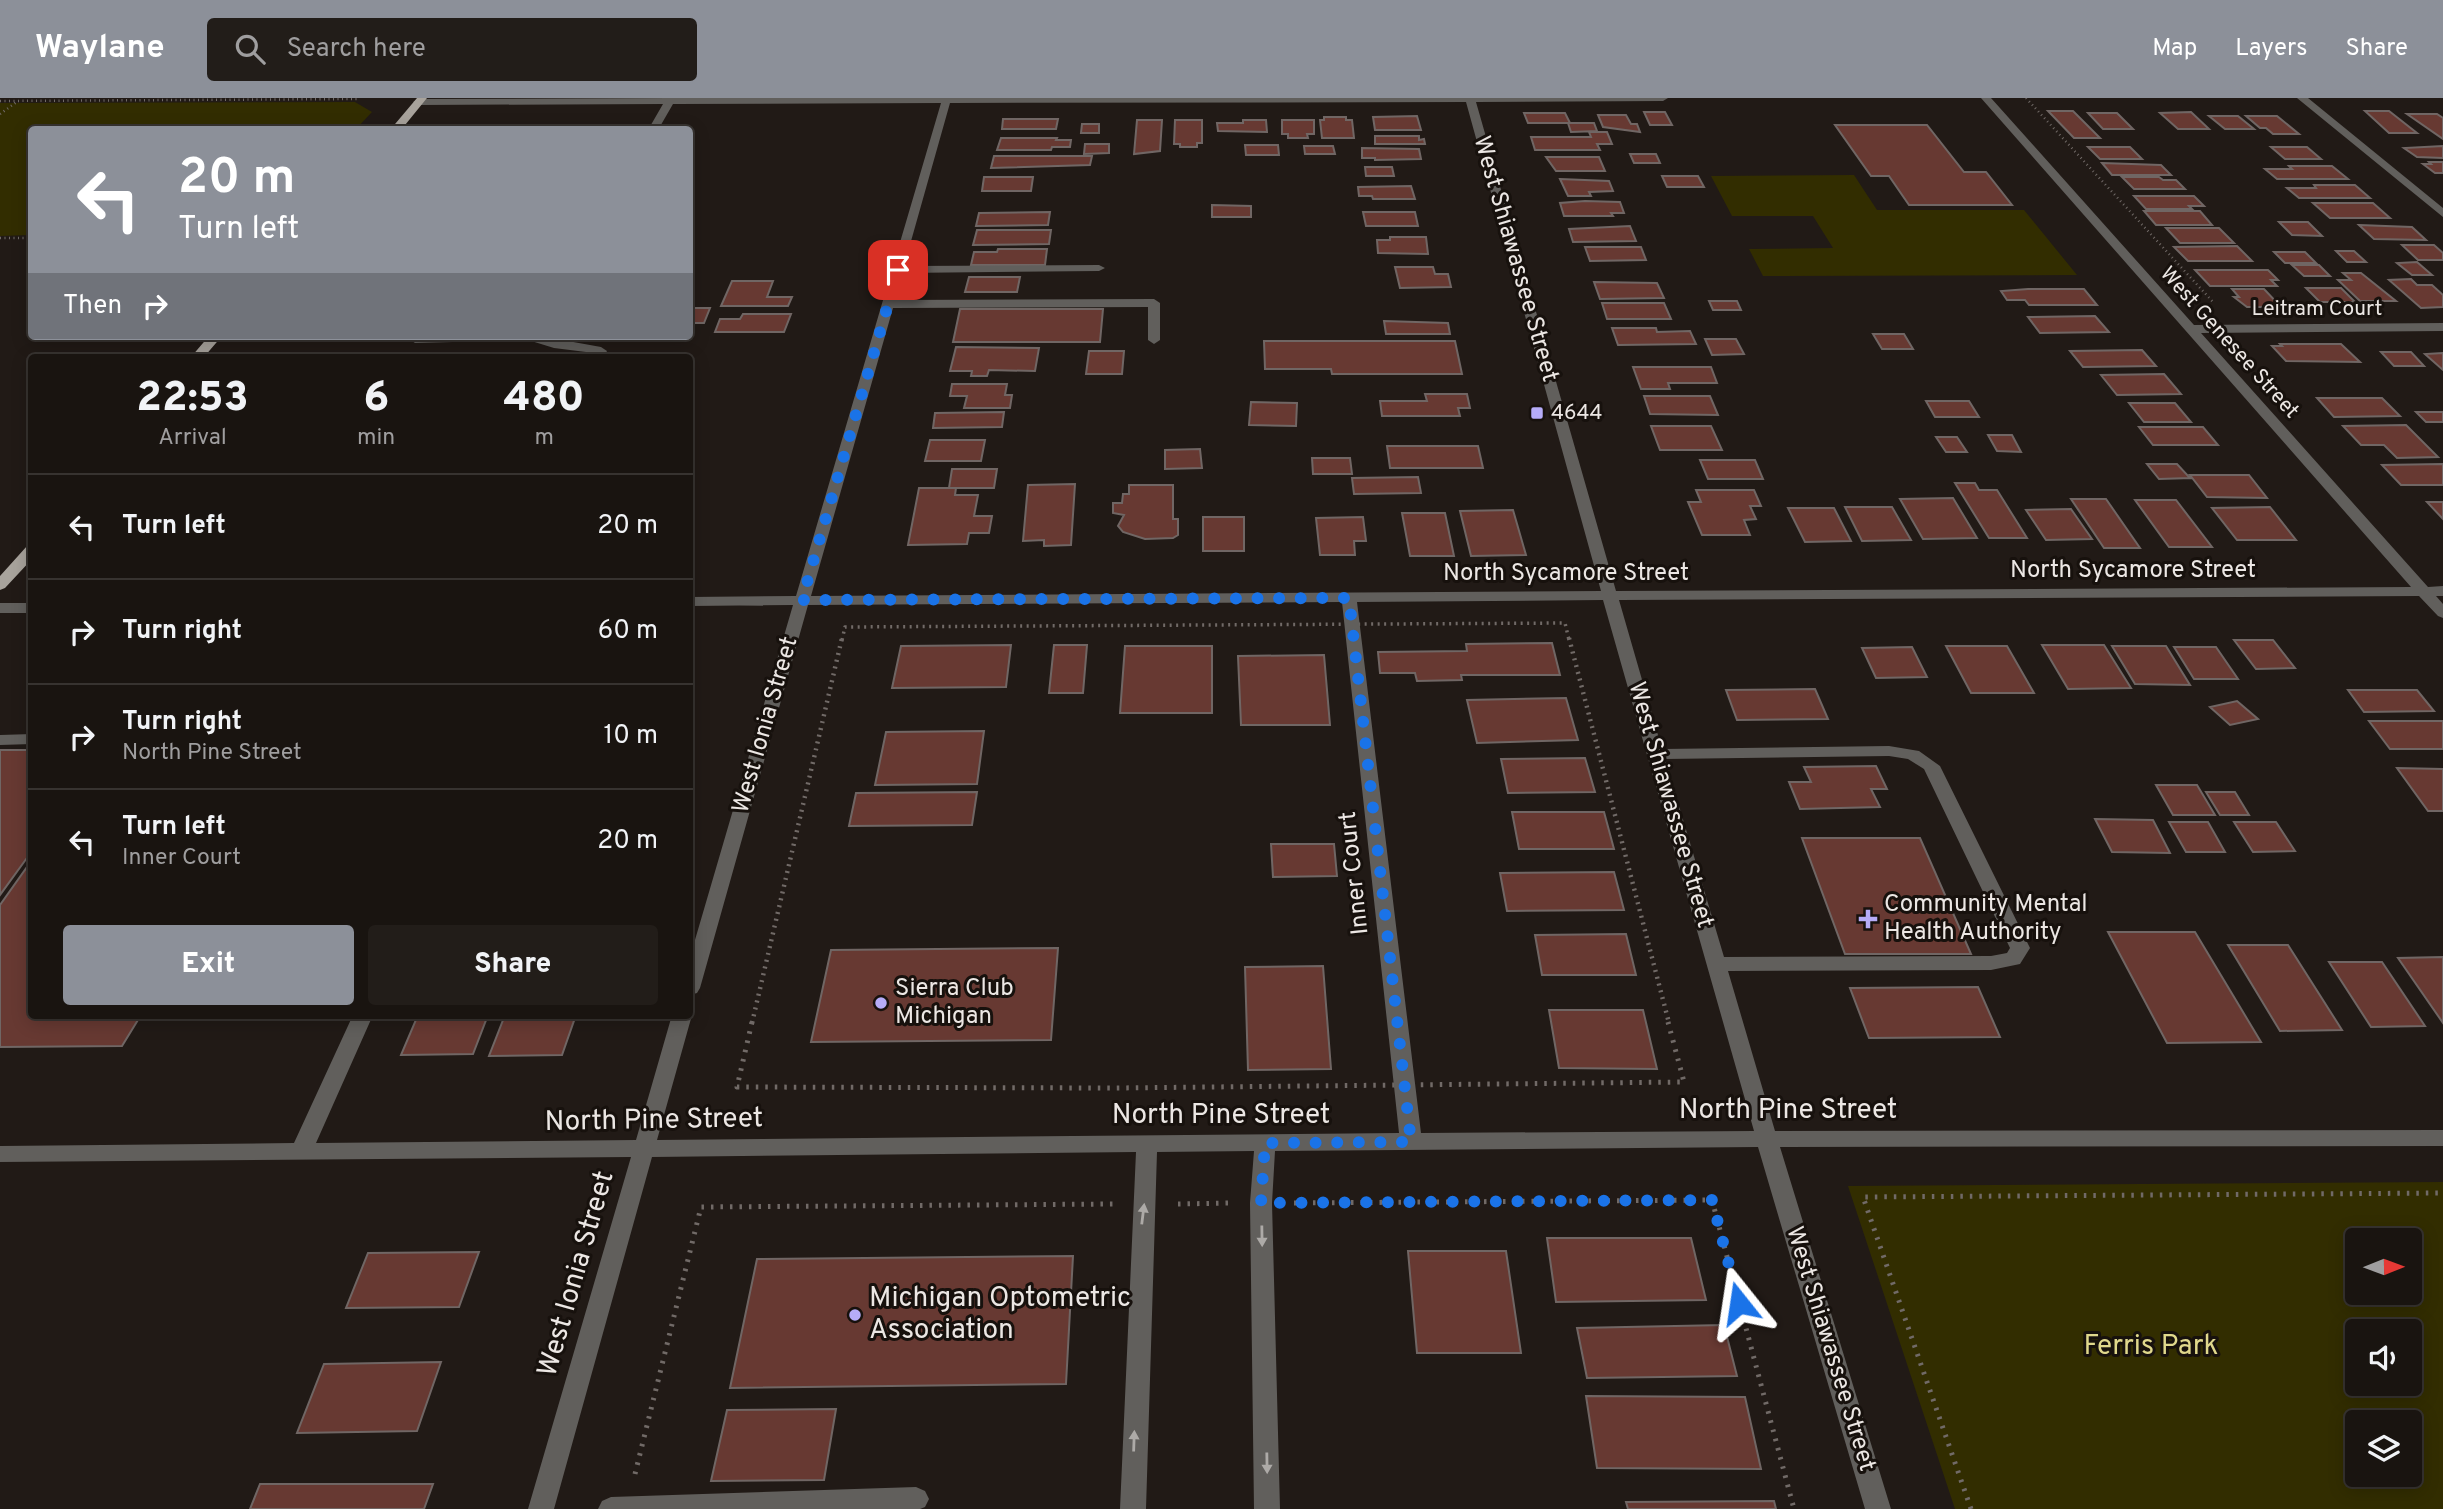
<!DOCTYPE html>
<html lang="en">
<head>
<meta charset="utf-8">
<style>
  :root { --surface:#191410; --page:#221d19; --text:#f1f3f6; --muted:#9f9e9f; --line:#373330; --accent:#8c9099 }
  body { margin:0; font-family:Overpass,sans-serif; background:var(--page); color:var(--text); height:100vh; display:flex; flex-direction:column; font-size:26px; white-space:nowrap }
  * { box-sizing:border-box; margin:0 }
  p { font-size:23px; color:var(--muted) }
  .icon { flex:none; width:38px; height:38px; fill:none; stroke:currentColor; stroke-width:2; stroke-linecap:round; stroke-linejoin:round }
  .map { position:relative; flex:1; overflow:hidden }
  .drawer { position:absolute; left:28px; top:256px; width:665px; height:665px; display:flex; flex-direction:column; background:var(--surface); border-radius:7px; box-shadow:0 4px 18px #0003,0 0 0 2px var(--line) }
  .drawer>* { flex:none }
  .guide { position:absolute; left:28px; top:28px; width:665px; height:214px; border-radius:7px; box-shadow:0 4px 18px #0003,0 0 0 2px var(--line); background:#8c9099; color:#fff; overflow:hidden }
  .needle { width:46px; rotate:89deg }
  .fabs { position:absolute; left:2345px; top:1130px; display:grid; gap:14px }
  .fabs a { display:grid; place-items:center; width:77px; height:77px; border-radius:7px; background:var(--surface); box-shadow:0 4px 18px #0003,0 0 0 2px var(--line); font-size:35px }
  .pin { position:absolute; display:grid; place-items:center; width:60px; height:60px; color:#fff; margin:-30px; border-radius:14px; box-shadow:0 4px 10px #0006 }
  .me { position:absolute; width:77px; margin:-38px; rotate:345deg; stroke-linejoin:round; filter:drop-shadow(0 0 5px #0008) }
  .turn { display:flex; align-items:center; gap:24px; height:147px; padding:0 35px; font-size:32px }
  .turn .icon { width:91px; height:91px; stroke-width:2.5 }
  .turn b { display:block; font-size:49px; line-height:60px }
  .then { display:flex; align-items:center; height:66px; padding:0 35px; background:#0003; gap:14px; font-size:26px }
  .eta { display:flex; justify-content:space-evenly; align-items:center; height:119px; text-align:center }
  .eta b { font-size:42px; font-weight:800; line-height:49px }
  .button { display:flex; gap:14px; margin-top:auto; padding:14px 35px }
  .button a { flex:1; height:80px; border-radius:7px; background:var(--accent); color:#fff; font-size:28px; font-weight:800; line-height:80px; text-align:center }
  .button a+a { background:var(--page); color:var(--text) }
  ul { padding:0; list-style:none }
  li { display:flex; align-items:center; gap:21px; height:105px; padding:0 35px; border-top:2px solid var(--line) }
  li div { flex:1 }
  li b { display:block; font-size:26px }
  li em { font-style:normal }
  header { display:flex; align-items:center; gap:42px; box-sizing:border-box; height:98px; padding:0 35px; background:var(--accent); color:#fff }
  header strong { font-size:33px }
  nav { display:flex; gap:38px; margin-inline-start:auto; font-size:24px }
  .search { width:490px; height:63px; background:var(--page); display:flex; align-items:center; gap:18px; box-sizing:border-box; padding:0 24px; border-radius:7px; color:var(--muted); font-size:26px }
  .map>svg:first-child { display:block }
  .green { fill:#322d00; fill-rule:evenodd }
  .building { fill:#673932; stroke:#706664; stroke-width:2 }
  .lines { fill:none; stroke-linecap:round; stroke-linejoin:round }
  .path-far3 { stroke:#716a67; stroke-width:2.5; stroke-dasharray:1 3.5; stroke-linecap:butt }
  .path-far2 { stroke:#716a67; stroke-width:3.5; stroke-dasharray:2 4.5; stroke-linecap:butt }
  .path-far1 { stroke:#716a67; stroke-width:4.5; stroke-dasharray:2 5; stroke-linecap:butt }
  .path { stroke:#716a67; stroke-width:5; stroke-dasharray:2.5 7; stroke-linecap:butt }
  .minor { fill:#615f5c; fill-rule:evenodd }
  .major { fill:#a8a39c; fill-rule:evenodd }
  .oneway { fill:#adaaa7 }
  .route { stroke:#1a73e8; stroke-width:12; stroke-dasharray:0 21.6 }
  .poi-dot { fill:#b6acf8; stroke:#17110d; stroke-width:2.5 }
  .labels { text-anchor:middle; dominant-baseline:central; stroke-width:6; stroke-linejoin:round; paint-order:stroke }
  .far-street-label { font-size:21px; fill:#ece7e4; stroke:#17110d }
  .far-poi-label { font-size:21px; fill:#ece7e4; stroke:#17110d; text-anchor:start }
  .street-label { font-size:24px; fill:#ece7e4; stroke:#17110d }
  .poi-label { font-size:24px; fill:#ece7e4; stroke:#17110d; text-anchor:start }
  .near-street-label { font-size:28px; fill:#ece7e4; stroke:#17110d }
  .near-poi-label { font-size:28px; fill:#ece7e4; stroke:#17110d; text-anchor:start }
  .near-park-label { font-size:28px; fill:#e0d88c; stroke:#17110d }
</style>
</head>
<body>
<header>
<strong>Waylane</strong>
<div class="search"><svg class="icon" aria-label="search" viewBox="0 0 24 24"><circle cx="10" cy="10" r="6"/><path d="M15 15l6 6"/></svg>Search here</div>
<nav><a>Map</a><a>Layers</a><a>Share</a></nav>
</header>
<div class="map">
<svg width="2443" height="1411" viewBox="0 0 2443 1411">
  <rect width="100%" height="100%" fill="#211a16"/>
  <path class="green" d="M355,4L372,14L356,31L32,32L31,137L0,138V5Z
    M1854,77L1877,112H2024L2077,177L1763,178L1749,151L1833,150L1813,118H1732L1711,78Z
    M2443,1084V1411H1955L1848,1088ZM2357,1143H2410V1195H2357ZM2357,1234H2410V1286H2357ZM2357,1325H2410V1377H2357Z"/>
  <path class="building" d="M2048,13H2073L2100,40H2074Z
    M2365,13H2389L2417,35H2389Z
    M1644,14H1665L1672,27H1650Z
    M2191,14L2209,31H2178L2160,15Z
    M1524,15H1565L1570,25H1528Z
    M2088,15H2117L2133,31H2103Z
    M2407,16H2437L2443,20V41Z
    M1598,17H1626L1631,26H1637L1640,34L1603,29Z
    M1417,18L1421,32H1375L1373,19Z
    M2209,18H2238L2254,31H2225Z
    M2246,18H2277L2299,36H2273L2266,30H2260Z
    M1324,19H1346V22H1352L1354,40H1322L1320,22H1324Z
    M1003,21H1058L1056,31H1002Z
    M1137,22H1162L1160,53L1134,56Z
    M1175,22H1202V45H1197V49H1180V46H1174Z
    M1243,22H1266L1267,34L1218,33L1217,25H1243Z
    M1282,22H1314V36H1307L1308,40H1288V36H1282Z
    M1568,25H1594L1597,33L1571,34Z
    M1082,26H1099V35H1081Z
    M1835,27H1927L1964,74H1986L2012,107H1909L1889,78H1871Z
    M1589,34H1607L1612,46H1597L1600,52H1535L1531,39H1591Z
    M1375,38H1419V42L1424,41L1425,46H1375Z
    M1001,40H1057L1056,42H1071L1070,49H1052L1051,52H997Z
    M1085,46H1109V55L1084,56Z
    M1245,47H1278L1279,57H1246Z
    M1304,48H1333L1335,56H1305Z
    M2443,48V60L2417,59L2404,50Z
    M2088,49H2130L2142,61H2100Z
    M2271,49H2307L2321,61H2285Z
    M1362,50L1419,51L1421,61L1375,62V60H1362Z
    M1630,56H1656L1660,65H1634Z
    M994,58H1092L1090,67L991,70Z
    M1546,59H1599L1605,73H1556Z
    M2429,64H2443V75H2435L2423,66H2431Z
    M2102,65L2161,67L2171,77H2112Z
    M2289,68H2332L2348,81H2277L2265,71H2292Z
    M1365,69H1392L1394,78H1366Z
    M1662,78H1698L1704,89H1667Z
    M984,79H1033L1031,93H982Z
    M2122,79H2159L2163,82H2176L2185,91H2134Z
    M1560,81L1609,83L1613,93L1589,94L1591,98H1568Z
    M2314,87H2355L2370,100H2299L2287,90H2316Z
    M1411,88L1415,101H1373L1372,98H1359L1358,89Z
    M2134,98H2194L2204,108H2189L2192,111H2146Z
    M1585,103L1620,104L1624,115H1611L1613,118H1564L1560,105Z
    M2313,105H2373L2390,120H2330Z
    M1212,107L1251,108V119H1212Z
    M2144,113H2200L2212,127H2156Z
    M1050,114L1048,127L976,128L979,115Z
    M1363,114H1415L1418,128H1366Z
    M2279,124H2308L2322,138L2292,137Z
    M2359,127L2412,129L2426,142L2374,141Z
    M1630,128L1636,143L1573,144L1569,131Z
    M2166,130H2219L2234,145H2180Z
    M977,132H1051L1049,146L973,147Z
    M1390,139H1426L1428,156L1378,155L1377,142H1390Z
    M2402,147H2434L2443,155V162H2418Z
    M2237,148L2252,163H2188L2174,149Z
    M1585,149H1641L1646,162L1590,163Z
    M998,151H1047L1045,167H971L974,154H997Z
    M2336,153H2354L2366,164H2347Z
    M2274,154H2305L2316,165H2285Z
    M2417,164L2432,177H2412L2397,165Z
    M2292,167H2319L2330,178H2304Z
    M1395,169H1433L1435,176H1448L1451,189L1400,190Z
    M2195,172H2268L2278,182H2271L2277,188H2210Z
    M2343,175H2361L2396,203H2360L2338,182H2351Z
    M969,179H1020L1017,194H965Z
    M2411,181L2417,187H2432L2443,197V209L2421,210L2389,182Z
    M732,183H773L767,199H792L788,208H721Z
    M1594,184L1657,185L1664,200L1600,201Z
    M2306,190H2341L2355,204H2320Z
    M2028,191H2084L2097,207H2029L2025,202H2007L2001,193Z
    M2232,191H2264L2281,209H2247L2234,199H2239Z
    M1709,203H1737L1741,212H1713Z
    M1602,205H1664L1671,221H1607Z
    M690,210H710L704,225H690Z
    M960,211H1103L1100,244H953Z
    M743,216H791L784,234H715L720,221H740Z
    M2095,218L2109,234L2040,235L2028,219Z
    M1384,223L1448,225L1450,236H1386Z
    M1612,230H1656L1657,234L1690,233L1696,246L1618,247Z
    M1873,236H1904L1913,251H1882Z
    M1705,241H1736L1744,256L1712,257Z
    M1264,243H1455L1462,276H1332L1331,271H1265Z
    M2280,246H2341L2360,264L2286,263L2272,248H2282Z
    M956,249L1039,250L1035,273L989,272L987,278H971L972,273H950Z
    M2142,252L2156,268L2083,269L2070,253Z
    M1089,253H1124L1122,276H1086Z
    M2381,254H2411L2424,268H2394Z
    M2443,255V272L2425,256Z
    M1633,269H1711L1717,285H1668L1670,291H1641Z
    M2164,276L2181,296L2117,297L2101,277Z
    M952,286H1007L1005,297H1012L1010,310H964L967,298H950Z
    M1425,296H1467L1470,310H1458L1460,318H1382L1380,303H1427Z
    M1644,298H1710L1718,317L1650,316Z
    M2317,300H2382L2400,318L2334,319Z
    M1926,303H1969L1979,319H1935Z
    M1251,304L1297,305L1296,328L1249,327Z
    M2129,305H2175L2191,324H2144Z
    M1004,314L1002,329L933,330L935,315Z
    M2416,314H2443V324H2426Z
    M2406,327L2438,359L2397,360L2384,347H2361L2343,328Z
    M1651,328H1711L1722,352H1660Z
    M2139,329H2203L2218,347H2153Z
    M1988,337H2012L2021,354L1997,353Z
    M1936,339H1957L1967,354H1946Z
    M930,342H985L981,363H925Z
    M1387,348H1478L1483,370H1390Z
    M1200,351L1202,370L1165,371V352Z
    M1312,360H1350L1352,376H1313Z
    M1700,362H1755L1763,381H1708Z
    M2147,366H2177L2190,380L2159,381Z
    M2443,366V387H2401L2382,367Z
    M952,371H997L994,390H949Z
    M2190,377H2249L2267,400L2207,399Z
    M1418,379L1421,395L1354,396L1352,380Z
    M1955,385H1975L1979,392H1997L2027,440H1989Z
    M1075,386L1071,447L1044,448V442L1023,443L1028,387Z
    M1129,387H1173V421H1178V437L1173,440L1145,441L1123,434L1118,428L1124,417L1113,415V405H1122L1123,396H1129Z
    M919,390H956L955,397H978L974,418H992L989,435H969L967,446L908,447Z
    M1696,392H1754L1761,408H1750L1756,421L1744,422L1750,437H1702L1688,404H1701Z
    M1953,400L1977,440L1923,441L1900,401Z
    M2071,401H2106L2140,450H2104Z
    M2135,402H2176L2212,449H2169Z
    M2427,404H2443V421Z
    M1845,409H1892L1911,442L1862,443Z
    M2270,409L2296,442H2237L2212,410Z
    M1788,410H1834L1851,443L1805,444Z
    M2071,411L2092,441L2046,442L2026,412Z
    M1513,412L1526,457L1471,458L1460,413Z
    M1402,415H1445L1454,458H1410Z
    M1203,419H1244V453H1203Z
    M1363,419L1366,443H1354L1355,457H1320L1316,420Z
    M2234,542H2273L2295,570L2256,571Z
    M1552,545L1560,577H1461L1462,582L1417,583L1415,575H1380L1378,554L1467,553L1466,546Z
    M1011,547L1006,589L892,590L901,548Z
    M1054,547H1087L1083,595H1049Z
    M2042,547H2104L2131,590L2068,591Z
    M1125,548H1212V615H1120Z
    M1946,548H2007L2034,595H1971Z
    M2112,548H2166L2190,587L2135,586Z
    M1912,549L1927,579L1876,580L1862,550Z
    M2174,549H2216L2238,581H2194Z
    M1324,557L1330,627H1241L1238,558Z
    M1815,591L1828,621L1737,622L1726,592Z
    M2348,592H2417L2434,613L2364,614Z
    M1566,600L1578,642L1477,645L1467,602Z
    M2237,603L2258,621L2230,627L2210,609Z
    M2369,623H2443V651H2390Z
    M984,633L977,686L875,687L886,634Z
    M0,652H32V753L0,797Z
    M1585,660L1595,694L1508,695L1501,661Z
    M1876,668L1887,691H1871L1880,709L1800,711L1789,684H1811L1804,669Z
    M2397,670L2443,671V713H2428Z
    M2156,687H2197L2215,717H2173Z
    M977,694L972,727L849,728L856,695Z
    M2206,694H2235L2249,717H2220Z
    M1512,714H1604L1614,751H1519Z
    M2095,721L2153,722L2170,755L2112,754Z
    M2169,724H2208L2225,754H2186Z
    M2234,724H2276L2295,753L2253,754Z
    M1802,740H1920L1971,856H1845Z
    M1271,746H1334L1337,778L1273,779Z
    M32,762V917H141L122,948L0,949V807Z
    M1614,774L1624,812L1507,813L1500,775Z
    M2108,834H2195L2261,944L2167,945Z
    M1626,836L1636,877H1542L1535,837Z
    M2228,847H2288L2342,932L2280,933Z
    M1058,850L1051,942L811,944L831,852Z
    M2443,859V925L2398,860Z
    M2329,864H2382L2425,928L2371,929Z
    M1323,868L1331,971L1248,972L1245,869Z
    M1978,889L2000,939L1869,940L1850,890Z
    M1549,912H1643L1657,971L1559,970Z
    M418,917H488L473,956L401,957Z
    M505,917H576L562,957L489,958Z
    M1547,1140H1691L1706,1202L1556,1204Z
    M1408,1153H1506L1521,1255H1417Z
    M479,1154L459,1209L346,1210L368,1155Z
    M1073,1158L1066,1286L730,1290L757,1161Z
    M1724,1227L1737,1278L1587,1280L1577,1230Z
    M441,1264L417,1333L297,1335L324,1266Z
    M1586,1298L1745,1299L1761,1371L1597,1370Z
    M836,1311L824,1382L711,1383L727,1312Z
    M260,1386H433L424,1411H250Z
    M1774,1403L1776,1411H1628L1626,1404Z"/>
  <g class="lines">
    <path class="path-far3" d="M2026,0L2213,204
      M0,3L358,1
      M0,16L18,3
      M0,140H32"/>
    <path class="path-far2" d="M842,542L845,529L1565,525L1569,542"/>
    <path class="path-far1" d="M1569,540L1669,925
      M752,925L842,540"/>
    <path class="path" d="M752,924L737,989L1116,990L1684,984L1668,924
      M1294,1105L1712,1102L1794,1411
      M1178,1106L1229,1105
      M635,1376L701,1109L1113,1106
      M1971,1411L1863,1099L2443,1095"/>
    <path class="minor" d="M670,0H1668L1663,3L1476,4L1616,493L2411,489L1981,0H1991L2194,227L2443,225V233L2201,235L2428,489L2443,488V498H2436L2443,506V520L2438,518L2419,498L1619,502L1662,651L1889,648L1919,653L1940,668L2030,850L2020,866L1991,872L1728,873L1775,1033L2443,1032V1048L1780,1049L1891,1411H1865L1758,1049L1275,1053L1272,1105L1280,1411H1254L1250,1105L1254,1053L1157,1054L1146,1411H1120L1136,1054L652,1059L554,1411H528L631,1059L0,1064V1048L294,1045L353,917H373L316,1045L636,1042L672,917H690V913L692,917L657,1042L1399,1035L1342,504L808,507L700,890L697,895L690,897V859L793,507L690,508V499L796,498L941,5L673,6L658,32H648L663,6L418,7L413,4L418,1ZM1466,4L1601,493L811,498L893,210L1148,209V242L1154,246L1160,242V205L1154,201L895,202L902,175L1099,173L1105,170L1099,167L904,168L950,5ZM1603,502L1754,1033L1421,1035L1357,504ZM1889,658L1908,661L1924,671L2010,850L2007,855L1991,858L1724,859L1665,661Z
      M2297,0H2308L2443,110V119Z
      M412,238H540L601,249L607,253L604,259H592L594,255L554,250L528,242L415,245L409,241Z
      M0,505H32V515H0Z
      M32,636V646L0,647V637Z
      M916,1389L925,1393L929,1401L925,1409L920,1411H598L602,1403L611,1399Z"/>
    <path class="major" d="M417,0H427L401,32H390Z
      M209,238H222L204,259H191Z
      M32,447V461L5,490L0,492V478L27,448Z"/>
  </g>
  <defs><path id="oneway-solid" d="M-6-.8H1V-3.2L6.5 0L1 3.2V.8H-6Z" transform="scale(1.75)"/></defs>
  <g class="oneway">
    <use href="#oneway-solid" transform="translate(1143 1116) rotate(-83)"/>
    <use href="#oneway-solid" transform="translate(1262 1138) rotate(89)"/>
    <use href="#oneway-solid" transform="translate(1134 1343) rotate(-88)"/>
    <use href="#oneway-solid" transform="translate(1267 1365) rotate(89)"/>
  </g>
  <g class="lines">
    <path class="route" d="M898,172L802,502L1349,500L1411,1044L1265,1045L1261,1105L1712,1102L1739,1205"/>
  </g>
  <g class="poi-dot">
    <rect x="1530" y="308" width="14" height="14" rx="3.5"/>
    <path d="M1864.5 810.5h7v7h7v7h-7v7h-7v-7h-7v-7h7z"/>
    <circle cx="881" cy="905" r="7"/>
    <circle cx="855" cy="1217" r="7"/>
  </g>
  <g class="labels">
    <g class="far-street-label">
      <text x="2317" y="211">Leitram Court</text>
      <text transform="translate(2229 245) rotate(48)">West Genesee Street</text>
    </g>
    <g class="far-poi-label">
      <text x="1551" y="315">4644</text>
    </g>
    <g class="street-label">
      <text transform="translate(1515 161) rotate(74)">West Shiawassee Street</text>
      <text x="2133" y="473">North Sycamore Street</text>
      <text x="1566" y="476">North Sycamore Street</text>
      <text transform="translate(766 627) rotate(-74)">West Ionia Street</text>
      <text transform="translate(1670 707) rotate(74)">West Shiawassee Street</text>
      <text transform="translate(1355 775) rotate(-96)">Inner Court</text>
      <text transform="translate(1830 1251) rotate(73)">West Shiawassee Street</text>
    </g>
    <g class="poi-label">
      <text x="1884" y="807">Community Mental<tspan x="1884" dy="28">Health Authority</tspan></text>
      <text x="895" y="891">Sierra Club<tspan x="895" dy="28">Michigan</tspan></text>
    </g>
    <g class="near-street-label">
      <text x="1788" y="1013">North Pine Street</text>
      <text x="1221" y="1018">North Pine Street</text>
      <text transform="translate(654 1023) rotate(-1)">North Pine Street</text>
      <text transform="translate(577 1176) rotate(-74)">West Ionia Street</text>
    </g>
    <g class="near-poi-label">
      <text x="869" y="1201">Michigan Optometric<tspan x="869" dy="32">Association</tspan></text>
    </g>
    <g class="near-park-label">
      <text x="2151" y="1249">Ferris Park</text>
    </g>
  </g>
</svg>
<div class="fabs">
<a><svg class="needle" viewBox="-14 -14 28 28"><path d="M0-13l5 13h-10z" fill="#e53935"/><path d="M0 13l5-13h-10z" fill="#9f9e9f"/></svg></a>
<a><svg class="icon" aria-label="sound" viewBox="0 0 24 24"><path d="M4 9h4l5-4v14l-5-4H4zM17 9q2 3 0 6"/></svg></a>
<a><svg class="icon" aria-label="layers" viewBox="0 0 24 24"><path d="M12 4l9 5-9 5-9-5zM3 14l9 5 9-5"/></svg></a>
</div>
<div class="pin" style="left:898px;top:172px;background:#d93025"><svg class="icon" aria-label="arrive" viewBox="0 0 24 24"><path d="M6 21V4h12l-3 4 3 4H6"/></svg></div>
<svg class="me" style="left:1739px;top:1205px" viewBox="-20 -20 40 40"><path d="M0-17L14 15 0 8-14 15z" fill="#1a73e8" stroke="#fff" stroke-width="4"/></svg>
<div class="guide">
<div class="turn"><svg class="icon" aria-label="left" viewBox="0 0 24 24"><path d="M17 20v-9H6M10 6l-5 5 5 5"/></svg><div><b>20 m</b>Turn left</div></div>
<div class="then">Then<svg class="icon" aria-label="right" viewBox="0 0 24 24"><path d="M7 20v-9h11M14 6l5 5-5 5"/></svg></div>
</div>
<section class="drawer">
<div class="eta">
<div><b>22:53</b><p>Arrival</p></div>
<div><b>6</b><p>min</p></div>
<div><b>480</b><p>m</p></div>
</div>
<ul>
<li><svg class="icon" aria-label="left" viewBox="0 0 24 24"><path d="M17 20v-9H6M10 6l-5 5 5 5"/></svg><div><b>Turn left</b></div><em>20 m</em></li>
<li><svg class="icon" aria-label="right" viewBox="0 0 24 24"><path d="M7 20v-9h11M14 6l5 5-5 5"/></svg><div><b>Turn right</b></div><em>60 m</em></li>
<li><svg class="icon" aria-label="right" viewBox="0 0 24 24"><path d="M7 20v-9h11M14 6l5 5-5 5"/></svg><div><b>Turn right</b><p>North Pine Street</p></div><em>10 m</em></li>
<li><svg class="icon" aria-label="left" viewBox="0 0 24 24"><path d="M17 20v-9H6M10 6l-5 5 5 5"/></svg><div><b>Turn left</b><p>Inner Court</p></div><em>20 m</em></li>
</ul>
<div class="button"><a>Exit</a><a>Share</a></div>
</section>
</div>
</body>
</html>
